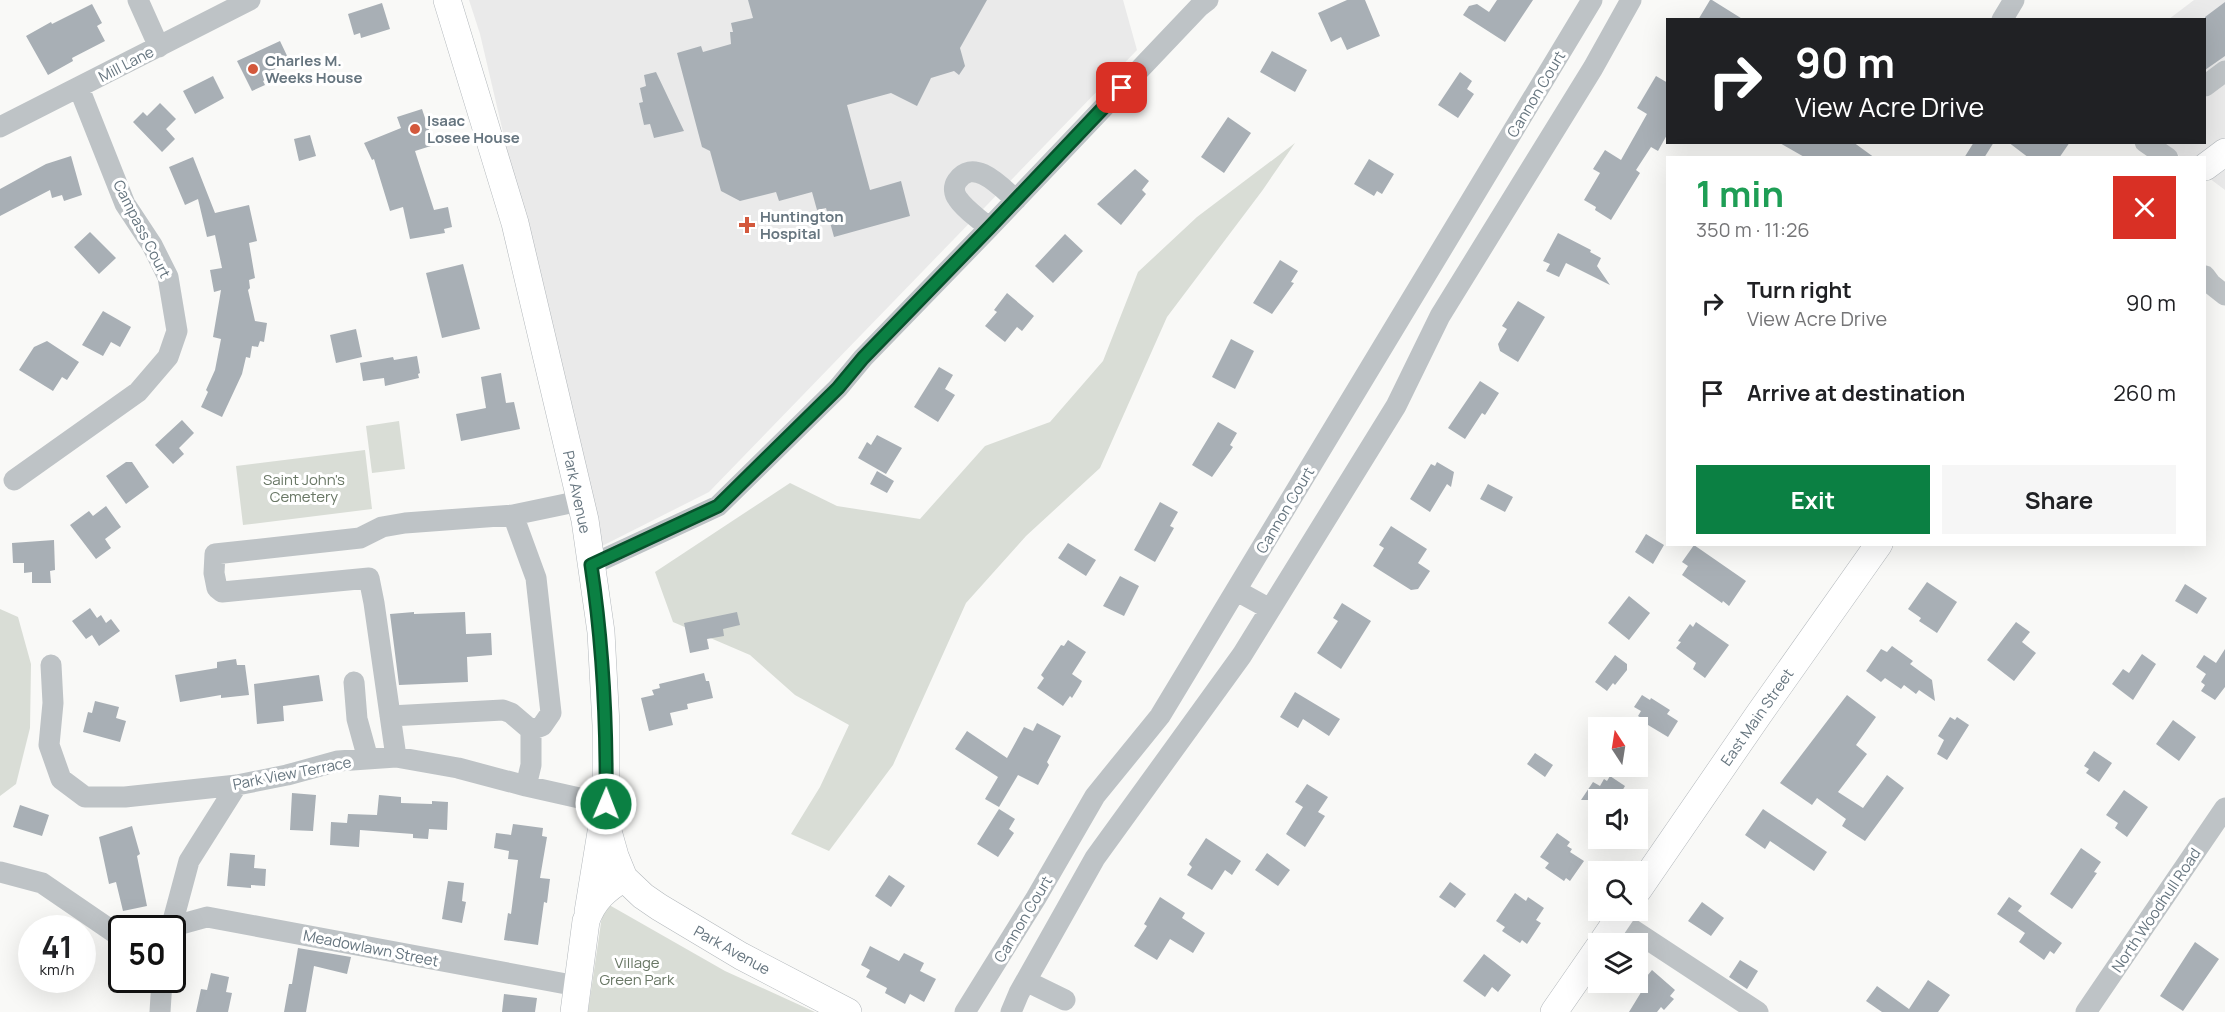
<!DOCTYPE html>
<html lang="en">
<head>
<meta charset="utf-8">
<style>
  :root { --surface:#fff; --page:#f6f6f6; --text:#202124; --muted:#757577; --accent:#0b8043 }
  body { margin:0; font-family:Manrope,sans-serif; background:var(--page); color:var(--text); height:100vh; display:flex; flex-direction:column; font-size:22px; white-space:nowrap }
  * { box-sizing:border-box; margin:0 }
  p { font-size:20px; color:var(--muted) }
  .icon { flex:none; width:33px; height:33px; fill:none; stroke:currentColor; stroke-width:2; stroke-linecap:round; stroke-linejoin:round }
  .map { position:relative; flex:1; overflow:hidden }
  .details { position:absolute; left:1666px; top:156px; width:540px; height:390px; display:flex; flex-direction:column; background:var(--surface); border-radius:0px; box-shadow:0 6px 24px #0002 }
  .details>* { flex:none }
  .top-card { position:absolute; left:1666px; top:18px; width:540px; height:126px; border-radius:0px; box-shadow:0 6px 24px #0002; background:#202124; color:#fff; overflow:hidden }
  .needle { width:39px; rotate:348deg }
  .buttons { position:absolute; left:1588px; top:717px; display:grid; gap:12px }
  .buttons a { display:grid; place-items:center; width:60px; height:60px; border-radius:0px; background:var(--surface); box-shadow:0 6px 24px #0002; font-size:30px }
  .speed { position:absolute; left:18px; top:915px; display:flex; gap:12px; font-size:30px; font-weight:700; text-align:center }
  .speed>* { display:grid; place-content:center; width:78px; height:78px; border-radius:50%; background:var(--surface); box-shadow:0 6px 24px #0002; line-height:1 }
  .speed small { font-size:15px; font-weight:400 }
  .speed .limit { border:3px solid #111; border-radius:9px; background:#fff; color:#111 }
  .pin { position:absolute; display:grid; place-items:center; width:51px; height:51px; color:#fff; margin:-26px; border-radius:12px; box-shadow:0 3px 9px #0006 }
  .me { position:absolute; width:66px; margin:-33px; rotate:1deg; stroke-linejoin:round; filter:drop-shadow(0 0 4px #0008) }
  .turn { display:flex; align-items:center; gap:21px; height:126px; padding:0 30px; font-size:27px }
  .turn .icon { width:78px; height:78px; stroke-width:2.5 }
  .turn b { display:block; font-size:42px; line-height:51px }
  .round { display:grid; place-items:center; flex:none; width:63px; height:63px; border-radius:0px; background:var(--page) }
  .summary { display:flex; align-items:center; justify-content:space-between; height:102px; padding:0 30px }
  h1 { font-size:36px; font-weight:700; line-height:45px; color:#1e9e55 }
  .action { display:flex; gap:12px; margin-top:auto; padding:12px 30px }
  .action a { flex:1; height:69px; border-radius:0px; background:var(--accent); color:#fff; font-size:24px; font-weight:700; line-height:69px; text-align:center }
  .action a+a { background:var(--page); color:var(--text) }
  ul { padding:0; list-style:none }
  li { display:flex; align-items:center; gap:18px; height:90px; padding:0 30px }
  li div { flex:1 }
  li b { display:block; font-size:22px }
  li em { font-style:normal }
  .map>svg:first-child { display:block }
  .built { fill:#eaeaea }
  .green { fill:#d9ddd6 }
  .building { fill:#a8afb5 }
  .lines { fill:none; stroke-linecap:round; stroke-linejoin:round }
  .major-casing { stroke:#b2b7bb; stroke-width:28 }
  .minor { stroke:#bec3c6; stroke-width:21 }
  .major { stroke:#fff; stroke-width:27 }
  .route-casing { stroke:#07532c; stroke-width:15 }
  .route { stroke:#0b8043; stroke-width:10 }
  .poi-dot { fill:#d3583c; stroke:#fff; stroke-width:2 }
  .labels { text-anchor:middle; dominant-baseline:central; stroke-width:6; stroke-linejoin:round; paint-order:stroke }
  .poi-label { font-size:15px; font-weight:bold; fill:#66757f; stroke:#fff; text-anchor:start }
  .street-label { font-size:15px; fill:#66757f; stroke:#fff }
  .park-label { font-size:15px; fill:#697765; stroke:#fff }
</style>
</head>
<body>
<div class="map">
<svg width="2225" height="1012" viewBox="0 0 2225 1012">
  <rect width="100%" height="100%" fill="#f9f9f7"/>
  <path class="built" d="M469,0H1123L1137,50L709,492L600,547L480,34Z
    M2194,0H2225V190L2205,175V158L2181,157L2161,143L2205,142V20L2169,19Z"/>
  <path class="green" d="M1295,143L1262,191L1167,317L1100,468L1026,536L966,603L893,765L829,851L791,834L820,787L849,725L795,695L750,655L673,622L655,572L790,483L837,506L920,519L985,446L1050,422L1103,361L1138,272L1197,217Z
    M399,421L405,469L372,473L366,426Z
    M365,450L372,509L243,525L236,466Z
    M0,609L18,617L31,664L30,728L16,784L0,796Z
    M604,902L725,971L815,1012H588Z"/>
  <path class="building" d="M748,0H987L960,48L965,66L959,75L954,71L931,78L917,106L891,93L847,105L870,190L901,181L910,216L834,237L826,208L817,210L812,192L779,201L776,192L740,201L721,191L710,151L702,147L677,53L701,46L703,52L731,44L730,32H733L731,23L753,18Z
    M1347,0H1365L1380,36L1347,50L1341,37L1331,42L1318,13Z
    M1497,0H1533L1505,42L1463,15L1469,6L1477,4L1489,12Z
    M1710,0H1712L1744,20H1698Z
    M2225,2V56L2205,70V17Z
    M382,3L390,29L361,38L360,33L354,35L348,14Z
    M92,4L102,23L97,26L105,41L72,58L73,61L48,75L26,36L51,22L52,24Z
    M280,41L290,62L267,73L269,78L263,81L265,85L252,91L237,61Z
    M1272,51L1307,70L1295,92L1260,72Z
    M656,72L684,131L654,138L650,124L644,125L639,103L643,102L640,88L646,86L644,75Z
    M1460,72L1472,81L1467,89L1474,94L1458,118L1438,105Z
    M213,76L224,98L195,114L183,91Z
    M1656,76L1668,83V133L1658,151L1651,147L1636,170L1640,173L1611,220L1595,210L1596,207L1584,200L1600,173L1593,169L1605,150L1621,160L1647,114L1637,108Z
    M160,103L176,119L166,129L175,139L162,152L133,122L143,112L147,116Z
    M422,109L434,145L415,151L434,210L448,207L452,227L444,229L445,233L410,239L403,207L390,211L374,159L372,160L364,143L401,128L397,117Z
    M1228,117L1251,133L1224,173L1201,157Z
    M310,135L316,156L299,161L294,139Z
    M1778,142H1853L1875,158H1806Z
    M1974,142H1994L1984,158H1964Z
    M2008,142H2070L2059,158H2029Z
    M71,156L82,195L64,201L62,195L52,198L50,190L0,216V189L46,164Z
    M193,157L215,213L249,205L257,241L249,243L255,278L249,280L250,288L248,290L255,321L267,323L264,342L260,341L258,347L252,346L250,358L246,357L242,374L222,417L201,407L208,392L206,390L215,370L221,339L213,337L221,290L214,292L210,270L222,268L215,235L207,237L198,199L185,205L169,167Z
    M1369,159L1394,174L1382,194L1377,191L1374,196L1354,184Z
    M1135,169L1149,181L1142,190L1146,194L1121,225L1097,204Z
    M90,232L116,258L99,274L74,247Z
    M1558,233L1591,250L1590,252L1601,258L1597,266L1610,285L1566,263L1559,277L1546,271L1550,264L1543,261Z
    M1065,234L1083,251L1053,283L1035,266Z
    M1280,260L1298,271L1291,282L1294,283L1272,314L1253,303Z
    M463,264L480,329L442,338L426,273Z
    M1007,293L1034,316L1022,331L1017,327L1005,342L985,326L997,312L994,310Z
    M1518,301L1545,317L1518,362L1500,351L1498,344L1507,329L1502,326Z
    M103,311L131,327L120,347L111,342L103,356L82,345Z
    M356,329L362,357L336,363L330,335Z
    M1231,339L1254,351L1235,389L1212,377Z
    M47,341L79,362L67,380L62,377L53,391L19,370L34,347Z
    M417,356L420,373L418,374L419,378L385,386L384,378L363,381L360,363L393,357L394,360Z
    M939,367L953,375L945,389L955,395L938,422L914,407Z
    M501,373L506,403L514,402L520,429L461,441L456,414L486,408L481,377Z
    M1480,381L1499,393L1485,415L1482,413L1465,439L1448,428Z
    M182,420L194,433L179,448L184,454L173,464L155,445Z
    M1218,422L1237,433L1230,445L1233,447L1212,477L1192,465Z
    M877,435L902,448L886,474L858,458L867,442L871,445Z
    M126,462H132L149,487L126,504L106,476Z
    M1437,462L1454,472L1451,487L1447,484L1430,512L1410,499L1431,464L1435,466Z
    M877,471L894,481L887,493L870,484Z
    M1488,484L1513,497L1505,512L1480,499Z
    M1160,502L1178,512L1170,526L1174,528L1155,562L1134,550Z
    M106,506L121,527L105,539L111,548L96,559L70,525L89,511L93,516Z
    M1391,526L1427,549L1418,563L1430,571L1418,589L1411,590L1373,566L1384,548L1379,545Z
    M1646,534L1664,545L1653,564L1635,552Z
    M54,540L55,570L50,571L51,583H32V572L24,573V563H13L12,543Z
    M1068,543L1096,560L1086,576L1058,558Z
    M1694,545L1746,581L1729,606L1723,601L1722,603L1682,575L1688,566L1682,562Z
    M1120,576L1139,586L1124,616L1103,606Z
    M1927,582L1957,602L1937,633L1919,621L1921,618L1908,609Z
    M2185,584L2207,598L2197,614L2175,601Z
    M1629,596L1650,613L1629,640L1608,623Z
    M1342,603L1371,621L1341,669L1317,653L1338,621L1333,618Z
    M90,608L97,618L101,615L106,623L111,619L120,631L99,646L92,635L86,639L72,621Z
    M414,612V614L465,612L466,634L491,633L492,655L467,657L468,682L399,685L390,614Z
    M737,612L740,625L723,629L724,636L707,639L709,649L690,653L684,623Z
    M1696,622L1729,645L1705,678L1693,669L1696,663L1676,648L1681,642L1678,641L1690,624L1693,627Z
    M2016,622L2030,632L2022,642L2036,653L2014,681L1987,660Z
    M1068,640L1086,652L1072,674L1082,681L1080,685L1072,698L1070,696L1063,706L1037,688L1044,678L1041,675L1061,645L1064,646Z
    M1892,646L1913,661L1910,664L1932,680L1935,701L1919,690L1916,694L1904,685L1901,689L1885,678L1881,682L1866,671L1881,649L1887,652Z
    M2225,649V687L2215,700L2201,691L2205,685L2201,682L2206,674L2196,667L2204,655L2216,663Z
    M2142,654L2156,664L2133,700L2112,684L2123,669L2129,673Z
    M1615,655L1627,664V670L1615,685L1613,683L1607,691L1595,682Z
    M236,659L237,665H245L249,695L221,698V695L180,702L175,675L217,668V662Z
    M704,673L706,681H709L713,698L687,704L688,709L670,713L673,725L649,731L641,698L654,695L652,690L660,688L659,684Z
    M319,675L323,701L283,706L284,721L257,724L254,684Z
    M1295,692L1340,719L1329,736L1303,719L1298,728L1280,717Z
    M1642,695L1650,700L1651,698L1670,710L1667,714L1678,721L1668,737L1643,722L1644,720L1638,716L1641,711L1634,707Z
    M1847,695L1876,717L1856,745L1867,754L1838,792L1863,808L1887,775L1904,788L1865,841L1842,826L1846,819L1817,798L1812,805L1780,783Z
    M95,701L119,707L116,718L126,721L120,742L83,732L88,712L92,713Z
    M1950,717L1955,720L1957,717L1969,725L1947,760L1937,754L1944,740L1938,736Z
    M2173,720L2196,737L2179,761L2156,744Z
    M1037,723L1061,736L1047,762L1049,765L1038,785L1018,775L999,807L985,799L998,777L955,749L967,731L1007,758L1024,727L1033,731Z
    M2094,751L2112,763L2099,782L2086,773L2089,769L2084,766Z
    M1535,753L1553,765L1545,777L1527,764Z
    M1610,776L1625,786L1618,798L1620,800H1581L1593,782L1600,786L1604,779L1607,781Z
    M1307,784L1328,797L1318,812L1325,816L1305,847L1286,834L1303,807L1295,802Z
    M2124,790L2148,807L2127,837L2115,828L2118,823L2106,815Z
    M292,793L316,795L313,831L290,830Z
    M379,795L401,797V803L432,804V801L448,802L447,830L429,829L428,839L413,838V834L360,830L359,847L330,845L331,822L347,823L348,814L377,815Z
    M20,805L49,815L42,836L13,827Z
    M999,809L1015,819L1009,829L1014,833L998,857L977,844Z
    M1763,809L1827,852L1814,871L1770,841L1765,849L1745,835Z
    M513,824L543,828L542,836L547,837L540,878L550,879L547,903L544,902L538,945L504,940L508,913L511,914L518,860L508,859L509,851L494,848L496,833L511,835Z
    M132,826L140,854L137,856L147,906L123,911L116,882L109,884L99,837Z
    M1557,833L1570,842L1567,846L1572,849L1570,852L1584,861L1570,881L1566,878L1564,881L1545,868L1549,863L1540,857Z
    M1206,838L1241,861L1232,875L1225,870L1212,890L1187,875L1192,867L1189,864Z
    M2081,848L2101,862L2094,872L2097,873L2072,909L2050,894Z
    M230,853L255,855L254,868L266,869L265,886L251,885V888L227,886Z
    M1267,853L1290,870L1278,886L1255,870Z
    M889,875L905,886L891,907L875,896Z
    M448,881L464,883L462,901L466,902L462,923L442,919Z
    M1450,882L1466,894L1455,908L1439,897Z
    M1515,893L1526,901L1528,897L1544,908L1536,920L1541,923L1527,944L1522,940L1520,943L1502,931L1505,927L1496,921Z
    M1160,897L1185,913L1182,918L1205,933L1193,953L1170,939L1157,960L1134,946L1147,926L1144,924Z
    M2009,897L2022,906L2018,911L2062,943L2054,954L2050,951L2044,960L2019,942L2025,933L1997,914Z
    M1702,902L1724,918L1711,936L1688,921Z
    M2195,942L2219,959L2183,1011L2160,996Z
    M870,946L899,961L904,953L924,963L920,971L936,979L924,1002L910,994L905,1004L885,993L887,988L866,977L870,970L861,965Z
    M298,948L351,957L347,974L314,966L306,1012H284L289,984H292Z
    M1484,954L1511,975L1498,992L1492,987L1485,997L1463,981Z
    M1740,960L1758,971L1747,989L1729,977Z
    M1652,970L1675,990L1670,996L1674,999L1664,1010L1661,1007L1657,1012H1629L1640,994L1641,992L1637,988Z
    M211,973L229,977L226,992L232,993L228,1012H196L201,989L207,990Z
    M1928,980L1950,995L1938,1012H1882L1866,1001L1877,986L1909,1009Z
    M504,994L537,998L535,1012H502Z"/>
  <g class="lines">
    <g class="major-casing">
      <path id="major" d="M447,0L515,223L585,520L601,632L606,725V824L615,856L624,878L643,896L659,907L741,956L848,1012
        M2205,167L2225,152
        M1638,890L1759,714L1879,544
        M588,912L602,826
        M1601,944L1624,910
        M574,1012L586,921C593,900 606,889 624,878
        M1554,1012L1599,947"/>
    </g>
    <path class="minor" d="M138,0L159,47
      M2002,20L2014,0
      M2205,86L2225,71
      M0,127L250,0
      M2145,142L2168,158
      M989,228C980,219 965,210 958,199C954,194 953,187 957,181C974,156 1002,188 1016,200
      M2205,276L2211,284L2225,295
      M14,480L138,392L168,357L177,331L168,277L152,245L125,204L79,88
      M513,515L536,578L551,713L542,726L531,730V765L526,786
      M591,565L718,506L838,388L863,358L989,228L1199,7L1208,0
      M1237,591L1270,609
      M51,665L53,703L49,745L61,779L85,797H125L237,785L287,775L338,761L396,757L458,768L526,786L606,804
      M354,682L357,719L368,759
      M390,716L503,710L511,713L531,730
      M396,757L374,603L369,578L222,592L217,588L214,573L215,554L360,538L382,527L405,523L513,515L580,501
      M0,872L42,883L118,935H122
      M1618,920L1758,1012
      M167,928L207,917L577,986
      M171,928L189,861L237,785
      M1026,981L1065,1000
      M160,1012L162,980
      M965,1012L1036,898L1095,796L1160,716L1592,0
      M1011,1012L1019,993L1095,858L1242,655L1396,406L1440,316L1593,68L1631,0
      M2086,1012L2225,808"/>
    <use href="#major" class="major"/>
  </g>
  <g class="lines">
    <g class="route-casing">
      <path id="route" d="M606,804C607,723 603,645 591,565L718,506L838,388L863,358L989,228L1122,88"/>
    </g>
    <use href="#route" class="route"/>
  </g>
  <g class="poi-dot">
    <circle cx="253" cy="69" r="6"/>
    <circle cx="415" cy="129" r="6"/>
    <path d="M744 216h6v6h6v6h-6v6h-6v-6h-6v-6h6z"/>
  </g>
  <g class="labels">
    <g class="poi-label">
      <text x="265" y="60">Charles M.<tspan x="265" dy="17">Weeks House</tspan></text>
      <text x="427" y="120">Isaac<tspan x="427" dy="17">Losee House</tspan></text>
      <text x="760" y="216">Huntington<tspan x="760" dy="17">Hospital</tspan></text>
    </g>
    <g class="street-label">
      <text transform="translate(126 64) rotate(-27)">Mill Lane</text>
      <text transform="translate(1536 94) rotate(-59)">Cannon Court</text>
      <text transform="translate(142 229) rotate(63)">Campass Court</text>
      <text transform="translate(577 492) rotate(78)">Park Avenue</text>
      <text transform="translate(1285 510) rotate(-59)">Cannon Court</text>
      <text transform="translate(1757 717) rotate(-55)">East Main Street</text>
      <text transform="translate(292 773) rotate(-11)">Park View Terrace</text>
      <text transform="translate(2156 910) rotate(-56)">North Woodhull Road</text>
      <text transform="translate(1023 919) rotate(-59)">Cannon Court</text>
      <text transform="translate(371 948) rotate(11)">Meadowlawn Street</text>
      <text transform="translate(732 950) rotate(29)">Park Avenue</text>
    </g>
    <g class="park-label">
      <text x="304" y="479">Saint John's<tspan x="304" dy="17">Cemetery</tspan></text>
      <text x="637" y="962">Village<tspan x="637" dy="17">Green Park</tspan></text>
    </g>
  </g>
</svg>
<div class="buttons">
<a><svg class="needle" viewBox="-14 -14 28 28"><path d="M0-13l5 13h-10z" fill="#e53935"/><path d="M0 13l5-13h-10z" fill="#757577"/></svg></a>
<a><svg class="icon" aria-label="sound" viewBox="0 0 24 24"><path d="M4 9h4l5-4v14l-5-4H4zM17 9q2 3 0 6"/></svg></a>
<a><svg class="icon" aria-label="search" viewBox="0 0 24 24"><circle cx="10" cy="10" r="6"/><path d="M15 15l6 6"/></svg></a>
<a><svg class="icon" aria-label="layers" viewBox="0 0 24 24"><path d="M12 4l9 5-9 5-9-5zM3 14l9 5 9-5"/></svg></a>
</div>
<div class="speed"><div>41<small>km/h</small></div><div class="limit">50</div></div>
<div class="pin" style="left:1122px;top:88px;background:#d93025"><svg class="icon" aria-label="arrive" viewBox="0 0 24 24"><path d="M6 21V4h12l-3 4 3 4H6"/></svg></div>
<svg class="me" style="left:606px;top:804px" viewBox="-20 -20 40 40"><circle r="17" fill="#0b8043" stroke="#fff" stroke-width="3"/><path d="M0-11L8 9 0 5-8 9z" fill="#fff"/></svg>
<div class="top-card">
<div class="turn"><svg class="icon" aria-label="right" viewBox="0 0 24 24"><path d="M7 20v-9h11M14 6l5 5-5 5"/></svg><div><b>90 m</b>View Acre Drive</div></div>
</div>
<section class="details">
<div class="summary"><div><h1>1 min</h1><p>350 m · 11:26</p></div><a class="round" style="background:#d93025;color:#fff"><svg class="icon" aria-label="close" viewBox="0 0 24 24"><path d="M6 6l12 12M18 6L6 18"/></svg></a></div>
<ul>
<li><svg class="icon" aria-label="right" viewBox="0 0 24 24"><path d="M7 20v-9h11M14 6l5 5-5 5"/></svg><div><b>Turn right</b><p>View Acre Drive</p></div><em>90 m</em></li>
<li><svg class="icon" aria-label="arrive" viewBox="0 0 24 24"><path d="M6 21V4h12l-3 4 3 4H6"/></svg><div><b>Arrive at destination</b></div><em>260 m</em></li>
</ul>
<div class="action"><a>Exit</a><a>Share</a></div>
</section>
</div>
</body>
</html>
